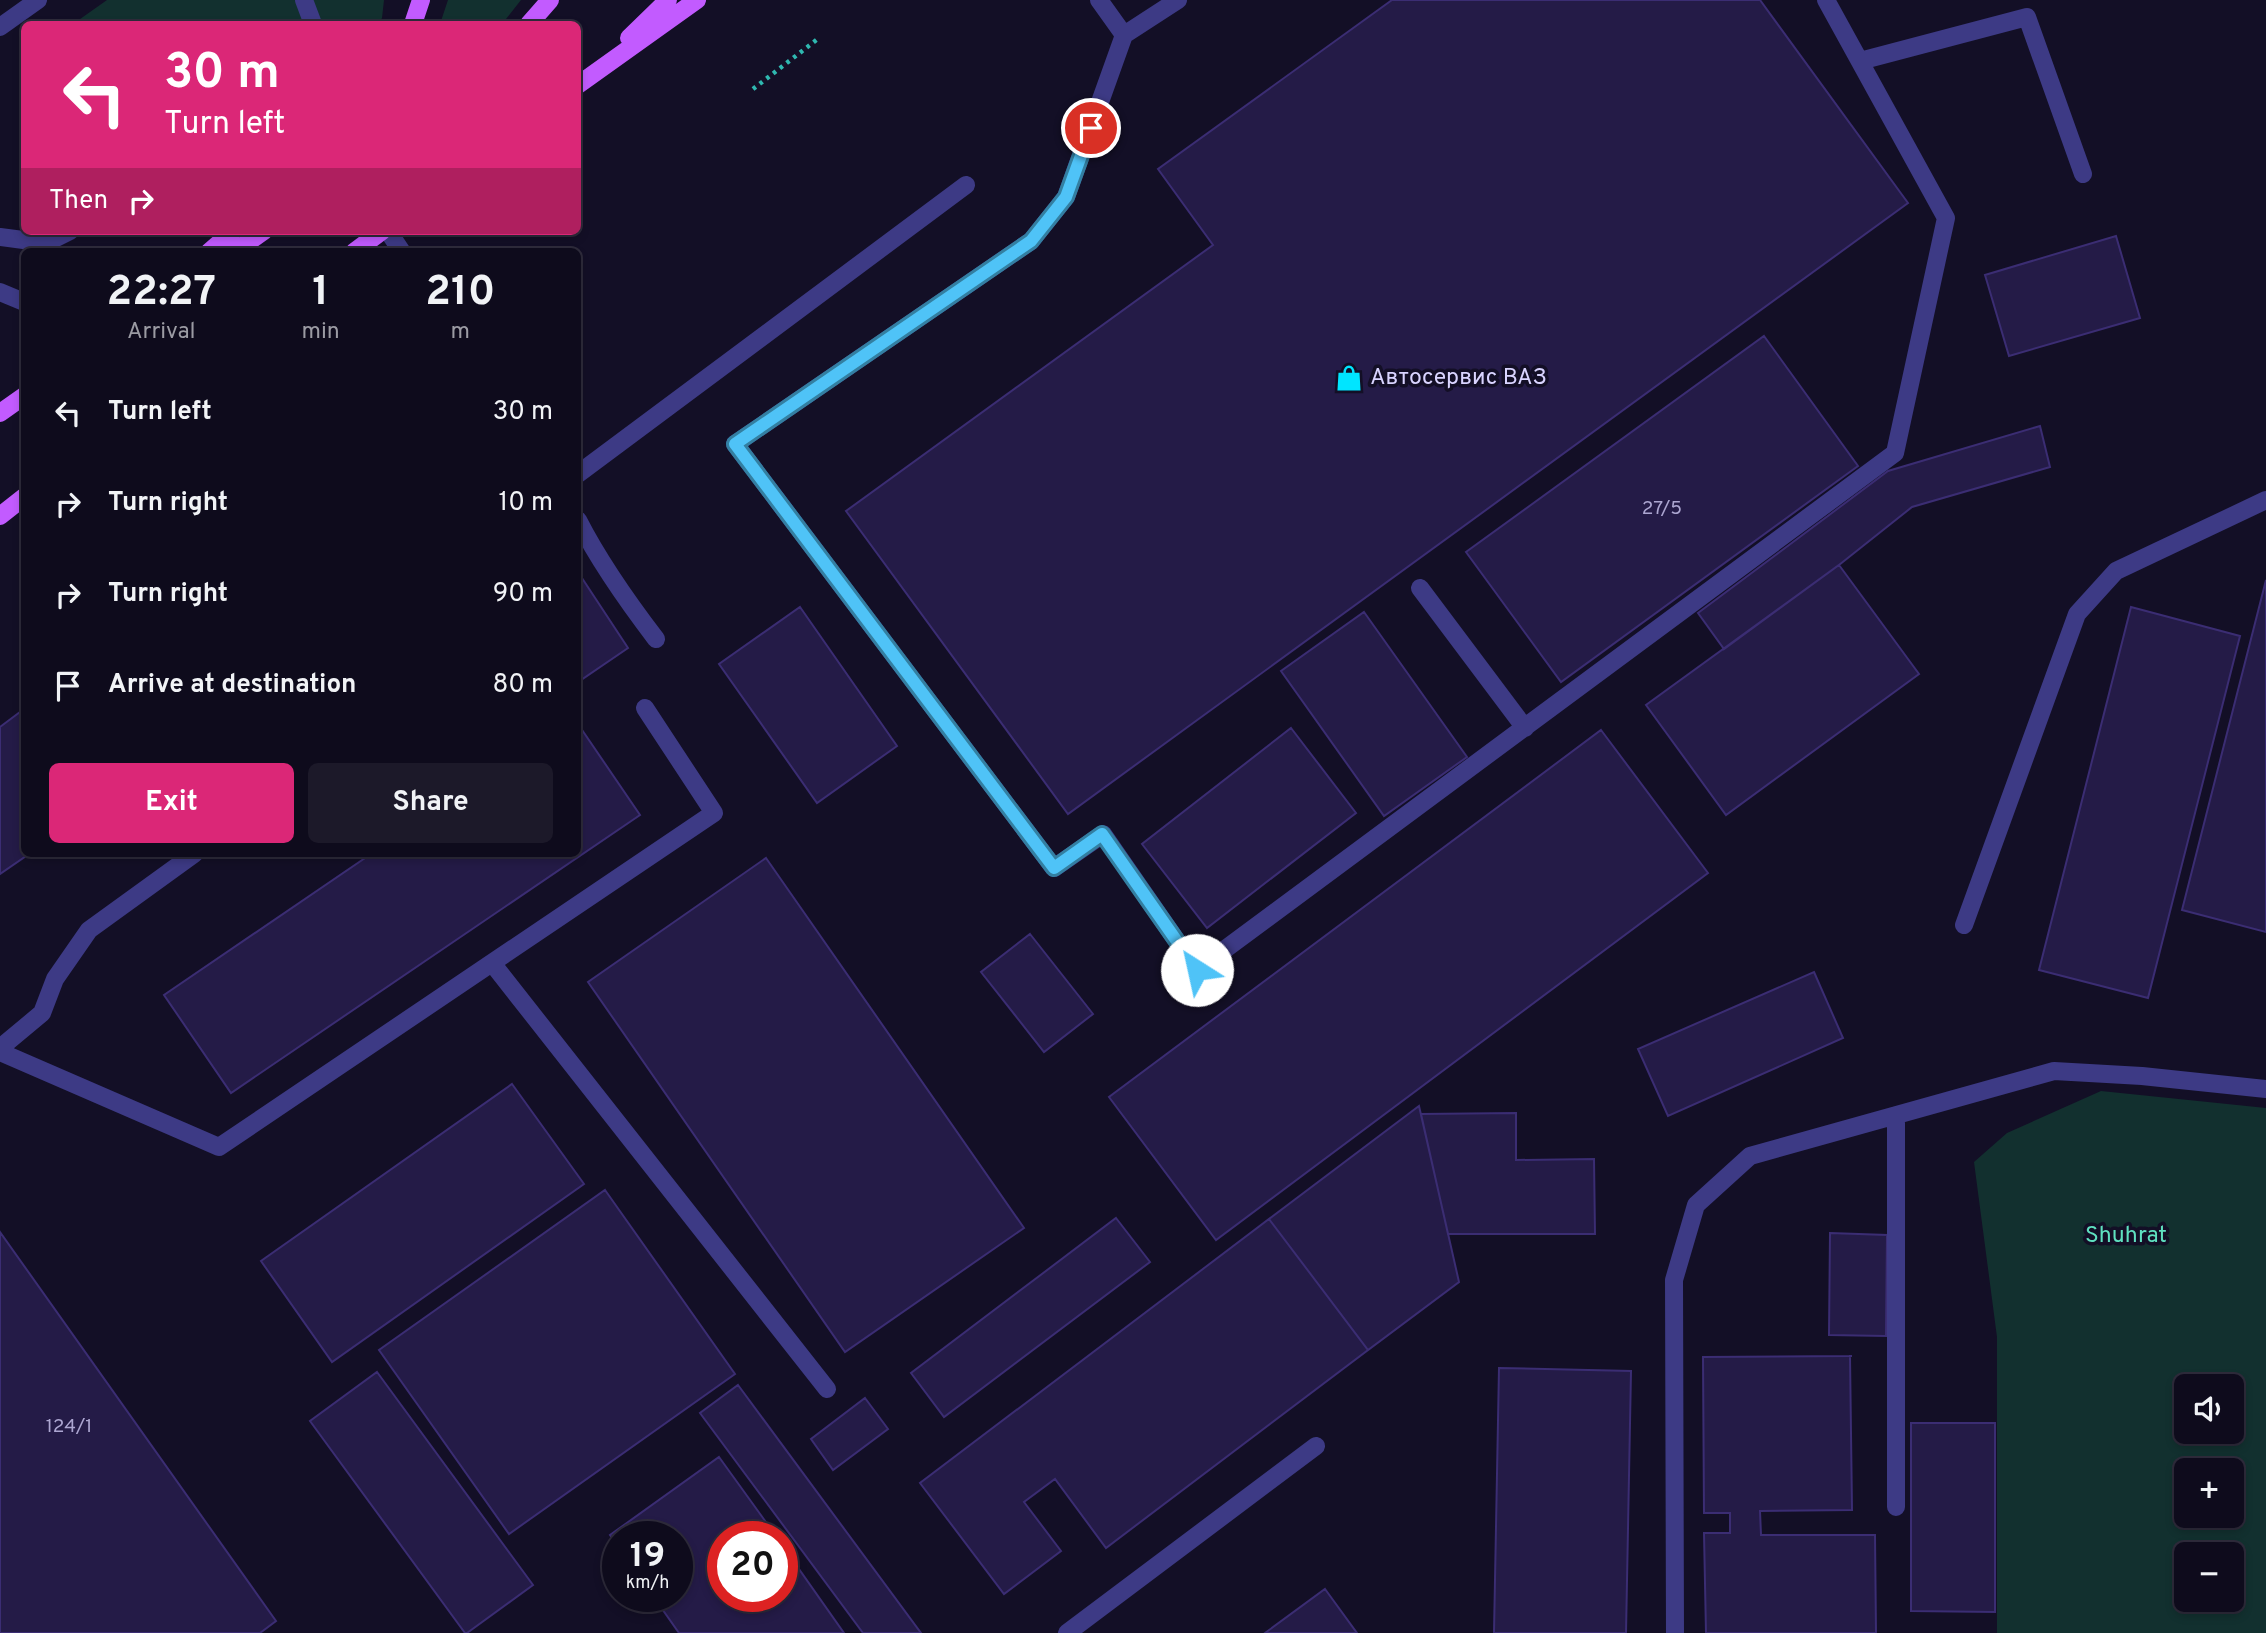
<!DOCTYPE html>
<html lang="en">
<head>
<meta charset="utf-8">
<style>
  :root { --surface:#0e0b1c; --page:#1c1929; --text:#f1f3f6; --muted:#9b9ba3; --line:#2e2b3b; --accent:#db2777 }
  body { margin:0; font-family:Overpass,sans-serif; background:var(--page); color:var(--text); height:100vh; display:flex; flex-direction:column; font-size:26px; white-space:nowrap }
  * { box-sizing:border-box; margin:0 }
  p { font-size:23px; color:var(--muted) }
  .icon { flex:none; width:38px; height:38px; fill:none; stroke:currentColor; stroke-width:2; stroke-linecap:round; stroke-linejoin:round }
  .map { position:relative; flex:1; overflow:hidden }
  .sheet { position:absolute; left:21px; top:248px; width:560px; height:609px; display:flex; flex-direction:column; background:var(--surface); border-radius:10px; box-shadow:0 4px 10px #0003,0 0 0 2px var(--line) }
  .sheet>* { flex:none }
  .top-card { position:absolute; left:21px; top:21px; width:560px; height:214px; border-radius:10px; box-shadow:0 4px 10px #0003,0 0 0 2px var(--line); background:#db2777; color:#fff; overflow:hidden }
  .tools { position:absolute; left:2174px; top:1374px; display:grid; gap:14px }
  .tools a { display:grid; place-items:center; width:70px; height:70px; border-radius:10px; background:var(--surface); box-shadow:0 4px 10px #0003,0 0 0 2px var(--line); font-size:35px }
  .speed { position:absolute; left:602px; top:1521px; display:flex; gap:14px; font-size:35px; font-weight:700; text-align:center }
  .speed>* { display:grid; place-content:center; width:91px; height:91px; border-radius:50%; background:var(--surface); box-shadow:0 4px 10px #0003,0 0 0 2px var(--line); line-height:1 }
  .speed small { font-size:18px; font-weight:400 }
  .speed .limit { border:10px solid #d22; background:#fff; color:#111 }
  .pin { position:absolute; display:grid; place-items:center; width:60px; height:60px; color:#fff; margin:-30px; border:4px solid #fff; border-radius:50%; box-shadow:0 2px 7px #0007 }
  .me { position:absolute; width:77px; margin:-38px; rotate:325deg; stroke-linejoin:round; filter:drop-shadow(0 0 5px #0008) }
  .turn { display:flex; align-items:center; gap:24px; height:147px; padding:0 28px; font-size:32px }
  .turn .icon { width:91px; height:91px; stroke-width:2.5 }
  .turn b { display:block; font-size:49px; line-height:60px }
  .then { display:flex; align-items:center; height:66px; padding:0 28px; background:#0003; gap:14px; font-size:26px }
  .eta { display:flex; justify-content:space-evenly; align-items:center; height:119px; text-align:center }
  .eta b { font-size:42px; font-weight:700; line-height:49px }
  .primary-button { display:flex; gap:14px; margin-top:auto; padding:14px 28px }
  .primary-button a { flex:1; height:80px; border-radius:10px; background:var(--accent); color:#fff; font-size:28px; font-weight:700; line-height:80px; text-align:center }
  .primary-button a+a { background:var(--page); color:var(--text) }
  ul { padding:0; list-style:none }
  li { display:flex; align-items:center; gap:21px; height:91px; padding:0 28px }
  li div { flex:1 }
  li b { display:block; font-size:26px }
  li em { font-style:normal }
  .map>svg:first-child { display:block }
  .green { fill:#12302f; fill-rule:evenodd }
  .building { fill:#241b47; stroke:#3b2d73; stroke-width:2 }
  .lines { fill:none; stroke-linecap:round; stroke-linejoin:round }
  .path { stroke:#2fb8b0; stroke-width:4.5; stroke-dasharray:3.5 5; stroke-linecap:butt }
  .minor { stroke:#3d3a85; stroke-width:18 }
  .major { stroke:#c25bff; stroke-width:18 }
  .route-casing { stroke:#337fa1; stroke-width:18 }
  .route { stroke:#4fc3f7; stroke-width:12 }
  .labels { text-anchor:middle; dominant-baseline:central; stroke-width:7; stroke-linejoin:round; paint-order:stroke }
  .number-label { font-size:19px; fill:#aca6d1 }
  .poi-label { font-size:23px; fill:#d9d4ff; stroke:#130f26; text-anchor:start }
  .park-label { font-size:23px; fill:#5fe0c0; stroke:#130f26 }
</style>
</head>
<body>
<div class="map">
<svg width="2266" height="1633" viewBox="0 0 2266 1633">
  <rect width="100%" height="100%" fill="#130f26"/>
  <path class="green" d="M107,0H384L382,18L378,24H73Z
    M448,0H521L502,24H440Z
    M2101,1091L2266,1108V1633H1997V1337L1974,1162L2007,1133ZM2186,1386H2231V1432H2186ZM2186,1470H2231V1516H2186ZM2186,1554H2231V1600H2186Z"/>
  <path class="building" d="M1392,0H1760L1908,203L1068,814L846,511L1213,245L1158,169Z
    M2116,236L2140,318L2009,356L1985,275Z
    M1764,336L1858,466L1561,682L1466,552Z
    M2040,426L2050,467L1912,507L1839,565L1724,649L1698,613L1888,471Z
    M1839,565L1919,674L1726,815L1646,705Z
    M578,572L628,648L578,682Z
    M2266,580V932L2182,910Z
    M800,607L897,746L817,803L719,664Z
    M2131,607L2240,636L2148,998L2039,970Z
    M1364,612L1467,757L1384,816L1281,671Z
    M24,709V854H29L0,874V727Z
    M578,724L640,815L231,1093L164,995L371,854H578Z
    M1291,728L1356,813L1207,928L1142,844Z
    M1601,730L1708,873L1216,1240L1109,1097Z
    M766,858L1024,1228L845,1352L588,982Z
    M1030,934L1093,1014L1044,1052L981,972Z
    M1814,972L1843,1038L1668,1116L1638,1049Z
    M512,1084L584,1184L332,1362L261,1261Z
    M1419,1106L1459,1282L1368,1350L1269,1219Z
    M1516,1113V1160L1594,1159L1595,1234H1448L1421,1114Z
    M605,1190L735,1374L509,1534L379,1350Z
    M1116,1218L1150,1262L944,1417L911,1373Z
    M1269,1219L1368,1350L1106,1548L1055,1479L1024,1502L1061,1551L1004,1594L920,1483Z
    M0,1232L276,1621L260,1633H0Z
    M1830,1233L1887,1235L1886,1336L1829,1335Z
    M1850,1356L1852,1510L1760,1511L1761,1535H1875L1876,1633H1706L1704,1533H1730V1513H1704L1703,1357L1852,1356Z
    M1499,1368L1631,1371L1626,1633H1494Z
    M377,1372L533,1585L467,1633H465L310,1421Z
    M738,1385L921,1633H863L700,1413Z
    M865,1398L888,1429L833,1470L811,1439Z
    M1911,1423H1995V1612L1911,1611Z
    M719,1457L776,1536H723V1596H782V1545L844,1633H679L653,1596H677V1536H618V1546L610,1535Z
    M1325,1589L1357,1633H1265Z"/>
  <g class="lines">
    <path class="path" d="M753,89L819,38"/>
    <path class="minor" d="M304,0L313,24
      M1099,0L1124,35
      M1178,0L1124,35L1066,197L1031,241L735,444L1054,868L1103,834L1197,970L1895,453L1946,218L1826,0
      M0,27L38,0
      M1860,61L2027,17L2083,174
      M388,231L402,252
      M0,237L46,243L70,231
      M0,292L24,302
      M578,474L966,185
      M578,520C600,563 627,601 656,639
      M1420,588L1525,728
      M1964,925L2077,614L2116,571L2266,500
      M492,963L827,1389
      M0,1048L42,1013L55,979L89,930L194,854
      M0,1052L219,1147L714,813L645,708
      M1896,1507V1115
      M1067,1633L1316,1446
      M1675,1633L1674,1280L1696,1205L1750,1156L2054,1071L2142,1076L2266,1089"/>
    <path class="major" d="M413,24L421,0
      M529,24L550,0
      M629,38L668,0
      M578,85L697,0
      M209,252L233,231
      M234,252L264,231
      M354,252L382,231
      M0,413L24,396
      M0,516L24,497"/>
  </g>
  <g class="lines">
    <g class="route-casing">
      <path id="route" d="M1091,128L1066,197L1031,241L735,444L1054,868L1102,834L1197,970"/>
    </g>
    <use href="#route" class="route"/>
  </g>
  <defs>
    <g id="shop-bare" transform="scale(2.1)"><path d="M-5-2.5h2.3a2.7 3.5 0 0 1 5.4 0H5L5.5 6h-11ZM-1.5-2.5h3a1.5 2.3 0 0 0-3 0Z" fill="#00e5ff" stroke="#130f26" stroke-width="2.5" paint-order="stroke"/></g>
  </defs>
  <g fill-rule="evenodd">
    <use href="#shop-bare" x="1349" y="378"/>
  </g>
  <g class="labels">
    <g class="number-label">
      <text x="1662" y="509">27/5</text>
      <text x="69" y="1427">124/1</text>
    </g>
    <g class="poi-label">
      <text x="1370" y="378">Автосервис ВАЗ</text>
    </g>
    <g class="park-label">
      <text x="2126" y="1236">Shuhrat</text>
    </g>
  </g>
</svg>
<div class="tools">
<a><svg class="icon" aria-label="sound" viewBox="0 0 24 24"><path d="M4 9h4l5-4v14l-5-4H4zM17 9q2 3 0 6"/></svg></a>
<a>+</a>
<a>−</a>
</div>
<div class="speed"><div>19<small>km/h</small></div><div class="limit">20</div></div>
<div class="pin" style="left:1091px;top:128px;background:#d93025"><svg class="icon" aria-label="arrive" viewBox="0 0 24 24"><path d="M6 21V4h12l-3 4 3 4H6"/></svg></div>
<svg class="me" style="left:1197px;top:970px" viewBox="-20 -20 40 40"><circle r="19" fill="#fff"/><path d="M0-13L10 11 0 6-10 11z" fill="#4fc3f7"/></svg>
<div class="top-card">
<div class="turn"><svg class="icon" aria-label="left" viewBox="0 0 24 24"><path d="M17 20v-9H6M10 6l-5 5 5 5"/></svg><div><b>30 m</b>Turn left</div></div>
<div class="then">Then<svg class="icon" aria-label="right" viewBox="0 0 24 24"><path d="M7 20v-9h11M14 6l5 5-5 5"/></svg></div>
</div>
<section class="sheet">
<div class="eta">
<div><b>22:27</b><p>Arrival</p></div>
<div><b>1</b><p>min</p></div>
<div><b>210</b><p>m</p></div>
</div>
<ul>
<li><svg class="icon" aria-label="left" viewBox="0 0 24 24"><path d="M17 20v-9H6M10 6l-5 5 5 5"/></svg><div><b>Turn left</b></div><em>30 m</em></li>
<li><svg class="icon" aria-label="right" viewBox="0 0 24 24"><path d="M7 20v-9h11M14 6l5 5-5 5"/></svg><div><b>Turn right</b></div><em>10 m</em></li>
<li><svg class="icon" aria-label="right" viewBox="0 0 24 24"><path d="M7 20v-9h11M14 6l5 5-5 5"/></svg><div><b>Turn right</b></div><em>90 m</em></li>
<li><svg class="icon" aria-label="arrive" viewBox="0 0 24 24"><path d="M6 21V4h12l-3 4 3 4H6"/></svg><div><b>Arrive at destination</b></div><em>80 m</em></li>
</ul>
<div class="primary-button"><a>Exit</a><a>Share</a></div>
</section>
</div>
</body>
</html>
